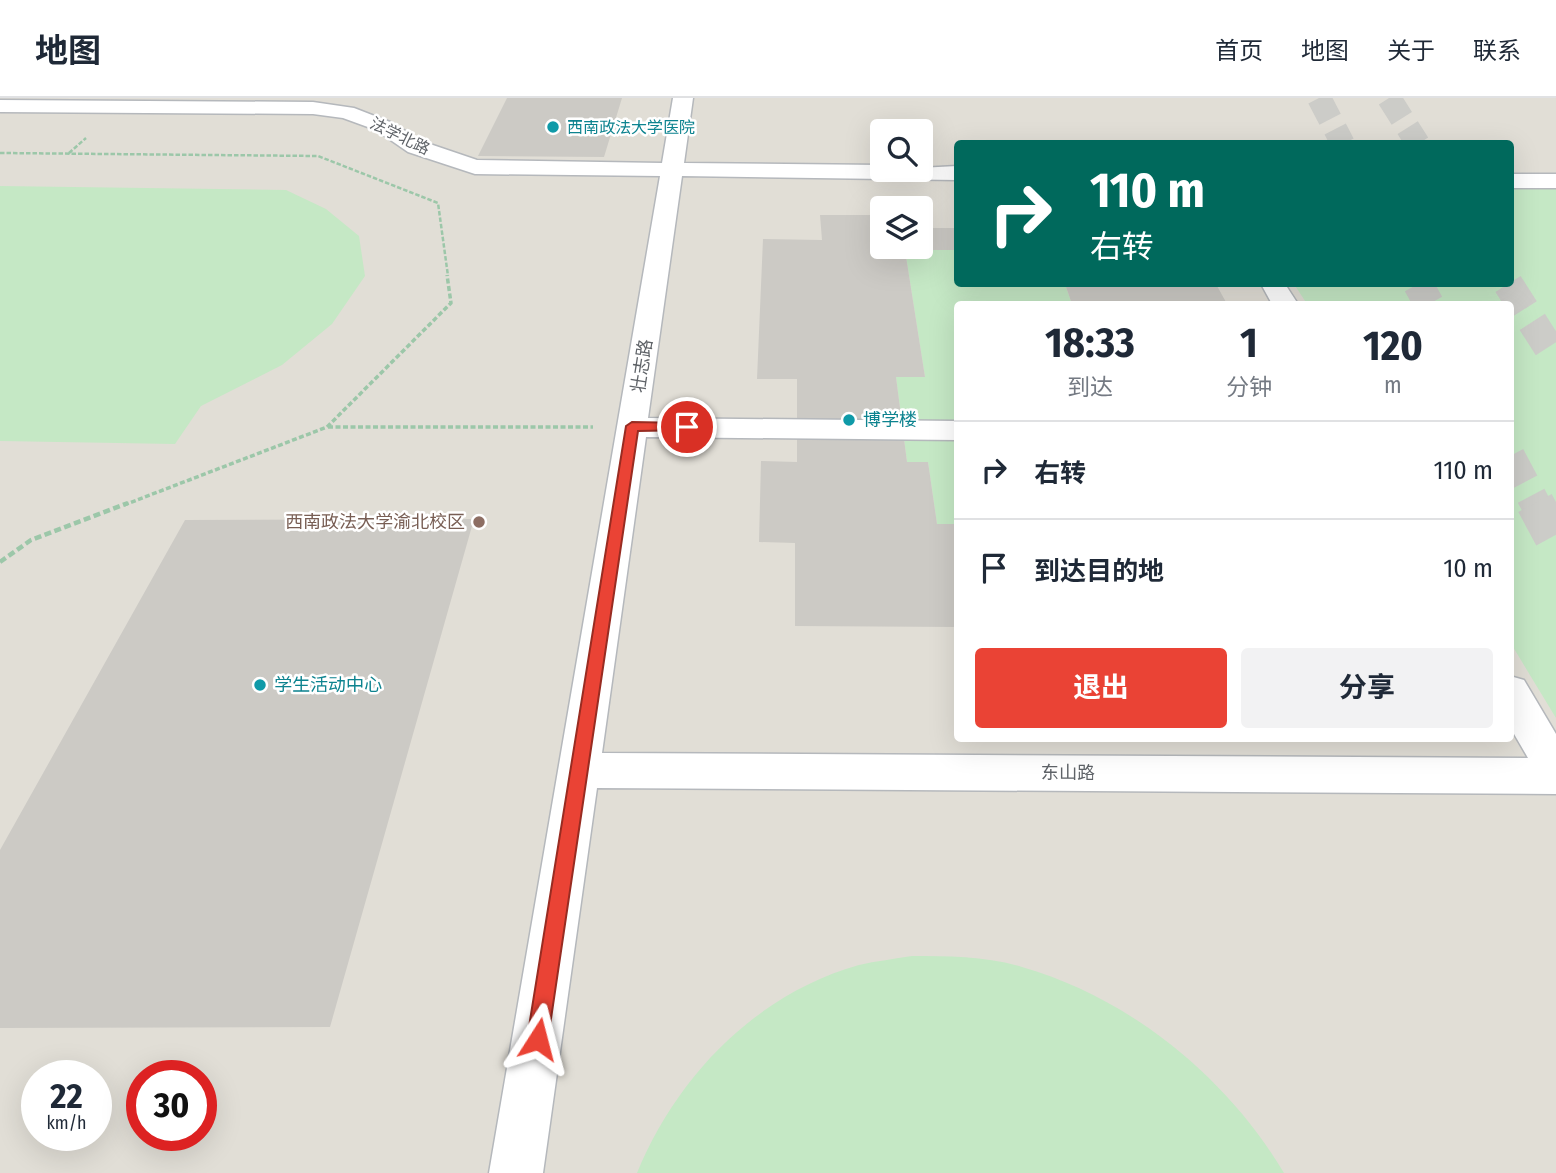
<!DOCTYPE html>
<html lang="zh">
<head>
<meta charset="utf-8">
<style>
  :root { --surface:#fff; --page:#f2f2f3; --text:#1f2937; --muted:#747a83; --line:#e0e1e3; --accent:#ea4335 }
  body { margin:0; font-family:"Fira Sans Condensed","Noto Sans SC",sans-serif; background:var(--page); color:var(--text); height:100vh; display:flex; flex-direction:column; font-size:26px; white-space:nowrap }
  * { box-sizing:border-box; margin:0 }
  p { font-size:23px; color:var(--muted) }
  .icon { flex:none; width:38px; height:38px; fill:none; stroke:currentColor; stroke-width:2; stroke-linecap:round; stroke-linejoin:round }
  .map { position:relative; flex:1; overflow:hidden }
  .details { position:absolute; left:954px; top:203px; width:560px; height:441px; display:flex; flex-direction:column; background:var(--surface); border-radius:7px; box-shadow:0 7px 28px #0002 }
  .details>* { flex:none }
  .hud { position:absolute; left:954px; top:42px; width:560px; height:147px; border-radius:7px; box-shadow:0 7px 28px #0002; background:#00695c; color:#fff; overflow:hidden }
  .controls { position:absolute; left:870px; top:21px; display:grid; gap:14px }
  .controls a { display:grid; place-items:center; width:63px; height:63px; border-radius:7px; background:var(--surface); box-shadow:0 7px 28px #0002; font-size:35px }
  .speed { position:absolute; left:21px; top:962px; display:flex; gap:14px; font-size:35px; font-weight:700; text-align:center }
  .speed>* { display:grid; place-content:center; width:91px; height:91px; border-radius:50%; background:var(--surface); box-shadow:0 7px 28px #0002; line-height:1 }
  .speed small { font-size:18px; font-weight:400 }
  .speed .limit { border:10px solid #d22; background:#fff; color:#111 }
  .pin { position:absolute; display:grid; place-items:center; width:60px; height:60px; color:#fff; margin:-30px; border:4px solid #fff; border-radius:50%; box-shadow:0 2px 7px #0007 }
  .me { position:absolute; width:77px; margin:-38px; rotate:9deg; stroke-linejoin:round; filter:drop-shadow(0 0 5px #0008) }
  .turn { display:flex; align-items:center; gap:24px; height:147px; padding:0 21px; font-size:32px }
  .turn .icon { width:91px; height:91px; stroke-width:2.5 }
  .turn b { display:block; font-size:49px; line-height:60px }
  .eta { display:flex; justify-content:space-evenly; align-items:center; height:119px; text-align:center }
  .eta b { font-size:42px; font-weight:700; line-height:49px }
  .primary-button { display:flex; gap:14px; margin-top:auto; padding:14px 21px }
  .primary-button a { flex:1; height:80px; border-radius:7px; background:var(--accent); color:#fff; font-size:28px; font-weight:700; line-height:80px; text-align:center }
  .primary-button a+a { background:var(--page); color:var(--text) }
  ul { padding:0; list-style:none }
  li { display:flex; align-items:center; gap:21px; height:98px; padding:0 21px; border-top:2px solid var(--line) }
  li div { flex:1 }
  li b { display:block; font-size:26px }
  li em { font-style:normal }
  header { display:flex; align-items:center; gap:42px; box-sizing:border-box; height:98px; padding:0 35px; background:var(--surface); border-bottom:2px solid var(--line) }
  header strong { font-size:33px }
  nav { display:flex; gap:38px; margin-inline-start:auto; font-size:24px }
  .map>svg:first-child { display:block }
  .education { fill:#e1ded6; fill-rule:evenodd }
  .green { fill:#c5e8c5 }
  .building { fill:#cccac5 }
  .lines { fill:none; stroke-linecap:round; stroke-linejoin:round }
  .highway-tunnel-far2 { stroke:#ccccc8; stroke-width:24; stroke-dasharray:24 11; stroke-linecap:butt }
  .highway-tunnel-far1 { stroke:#ccccc8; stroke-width:30; stroke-dasharray:30 15; stroke-linecap:butt }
  .highway-tunnel { stroke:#ccccc8; stroke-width:38; stroke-dasharray:38 19; stroke-linecap:butt }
  .street-casing { stroke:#b5b8bc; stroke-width:3 }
  .path-far2 { stroke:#9cc7a9; stroke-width:2.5; stroke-dasharray:4.5 2; stroke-linecap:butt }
  .path-far1 { stroke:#9cc7a9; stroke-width:3.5; stroke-dasharray:5 2.5; stroke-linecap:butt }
  .path { stroke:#9cc7a9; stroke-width:4.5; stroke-dasharray:7 3.5; stroke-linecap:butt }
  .street { fill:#fff; fill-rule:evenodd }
  .route { fill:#ea4335; stroke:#982c22; stroke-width:2 }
  .culture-dot { fill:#0f9aa8; stroke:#fff; stroke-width:2.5 }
  .education-dot { fill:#8d6e63; stroke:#fff; stroke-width:2.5 }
  .labels { text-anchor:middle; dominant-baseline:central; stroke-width:5; stroke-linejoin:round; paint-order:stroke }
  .far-culture-label { font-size:16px; fill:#0d838f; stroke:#fff; text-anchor:start }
  .far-street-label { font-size:16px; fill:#5f6368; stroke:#fff }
  .street-label { font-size:18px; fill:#5f6368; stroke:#fff }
  .culture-label { font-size:18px; fill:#0d838f; stroke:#fff; text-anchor:start }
  .education-label { font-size:18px; fill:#785e54; stroke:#fff; text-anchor:end }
</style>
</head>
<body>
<header>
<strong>地图</strong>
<nav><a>首页</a><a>地图</a><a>关于</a><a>联系</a></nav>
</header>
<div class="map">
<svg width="1556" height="1075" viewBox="0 0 1556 1075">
  <rect width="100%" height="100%" fill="#f1efe8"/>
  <path class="education" d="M0,0H1556V1075H0ZM882,33H920V72H882ZM957,46H1510V186H957ZM882,110H920V149H882ZM957,206H1510V640H957ZM37,978H96V1038H37ZM142,978H201V1038H142Z"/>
  <path class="green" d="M0,88L286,92L326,111L359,138L365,178L332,226L282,267L201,308L175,346L0,343Z
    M1510,91H1556V620L1510,544V206H1307L1294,186H1510Z
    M905,152H957V186H1065L1072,206H957V426H937L928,364H907L896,279H925Z
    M912,858C949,858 986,858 1022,869C1130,900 1227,979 1284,1075H637C677,978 756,896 859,867C876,863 894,861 912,858Z"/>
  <path class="building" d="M507,0H622L604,59L478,58Z
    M820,117H882V149H920V130H957V152H905L925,279H896L907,364H928L937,426H957V529L795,528V445L759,444L761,363L797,364V281H757L763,141L822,142Z
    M1065,186H1216L1227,206H1072Z
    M474,421L330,929L0,930V752L185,422Z"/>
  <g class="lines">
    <path class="highway-tunnel-far2" d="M1319,0L1343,46
      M1389,0L1418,46"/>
    <path class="highway-tunnel-far1" d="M1418,186L1429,206
      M1508,186L1556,261
      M1510,358L1536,407"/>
    <path class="highway-tunnel" d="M1535,405L1556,444"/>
    <g class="street-casing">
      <path id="street" d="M673,0H693L684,65L882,67V72L957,68V82L682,78L648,320L957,323V342L646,339L602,655L1528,660L1510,629V578L1524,582L1556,636V696L597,690L543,1075H489L660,78L475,76L408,54L376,32L343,20L313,16L0,14V2L313,4L354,10L390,24L424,44L477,62L662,65Z
        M1510,76H1556V90H1510Z
        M1261,186H1285L1298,206H1272Z"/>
    </g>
    <path class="path-far2" d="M0,55L318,58L438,105L448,178
      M69,55L86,40"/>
    <path class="path-far1" d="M328,329H593
      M124,407L327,329L451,205L447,177"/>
    <path class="path" d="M0,464L31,442L128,405"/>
    <use href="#street" class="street"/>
  </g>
  <path class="route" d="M687,325L693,329L691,332L638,333L548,941L545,948L538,952L530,948L527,941L626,328L632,324Z"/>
  <g class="culture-dot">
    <circle cx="553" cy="29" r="7"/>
    <circle cx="849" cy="322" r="7"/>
    <circle cx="260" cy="587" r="7"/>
  </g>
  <circle class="education-dot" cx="479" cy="424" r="7"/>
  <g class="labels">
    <g class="far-culture-label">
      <text x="567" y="29">西南政法大学医院</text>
    </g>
    <g class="far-street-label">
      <text transform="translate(400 38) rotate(26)">法学北路</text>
    </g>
    <g class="street-label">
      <text transform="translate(642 268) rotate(-81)">壮志路</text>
      <text x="1068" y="675">东山路</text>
    </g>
    <g class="culture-label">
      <text x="863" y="322">博学楼</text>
      <text x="274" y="587">学生活动中心</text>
    </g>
    <g class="education-label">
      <text x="465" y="424">西南政法大学渝北校区</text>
    </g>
  </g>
</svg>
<div class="controls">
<a><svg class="icon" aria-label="search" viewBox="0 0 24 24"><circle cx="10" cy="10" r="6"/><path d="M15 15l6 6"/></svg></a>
<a><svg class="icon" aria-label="layers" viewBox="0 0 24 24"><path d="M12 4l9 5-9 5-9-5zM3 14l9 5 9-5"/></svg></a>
</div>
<div class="speed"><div>22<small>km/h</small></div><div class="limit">30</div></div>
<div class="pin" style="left:687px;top:329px;background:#d93025"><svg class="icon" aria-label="arrive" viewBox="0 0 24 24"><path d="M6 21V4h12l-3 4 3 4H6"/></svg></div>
<svg class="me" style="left:538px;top:941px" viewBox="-20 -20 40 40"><path d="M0-17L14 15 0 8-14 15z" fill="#ea4335" stroke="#fff" stroke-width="4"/></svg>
<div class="hud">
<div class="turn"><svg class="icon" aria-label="right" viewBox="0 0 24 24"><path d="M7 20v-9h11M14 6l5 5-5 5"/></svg><div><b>110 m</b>右转</div></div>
</div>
<section class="details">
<div class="eta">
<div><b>18:33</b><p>到达</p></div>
<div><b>1</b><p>分钟</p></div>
<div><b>120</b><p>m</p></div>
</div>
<ul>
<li><svg class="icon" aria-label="right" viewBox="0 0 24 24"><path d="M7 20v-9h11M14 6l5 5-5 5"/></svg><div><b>右转</b></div><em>110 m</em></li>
<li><svg class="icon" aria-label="arrive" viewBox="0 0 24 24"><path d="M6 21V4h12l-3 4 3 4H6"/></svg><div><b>到达目的地</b></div><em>10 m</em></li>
</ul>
<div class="primary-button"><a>退出</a><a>分享</a></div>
</section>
</div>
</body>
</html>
